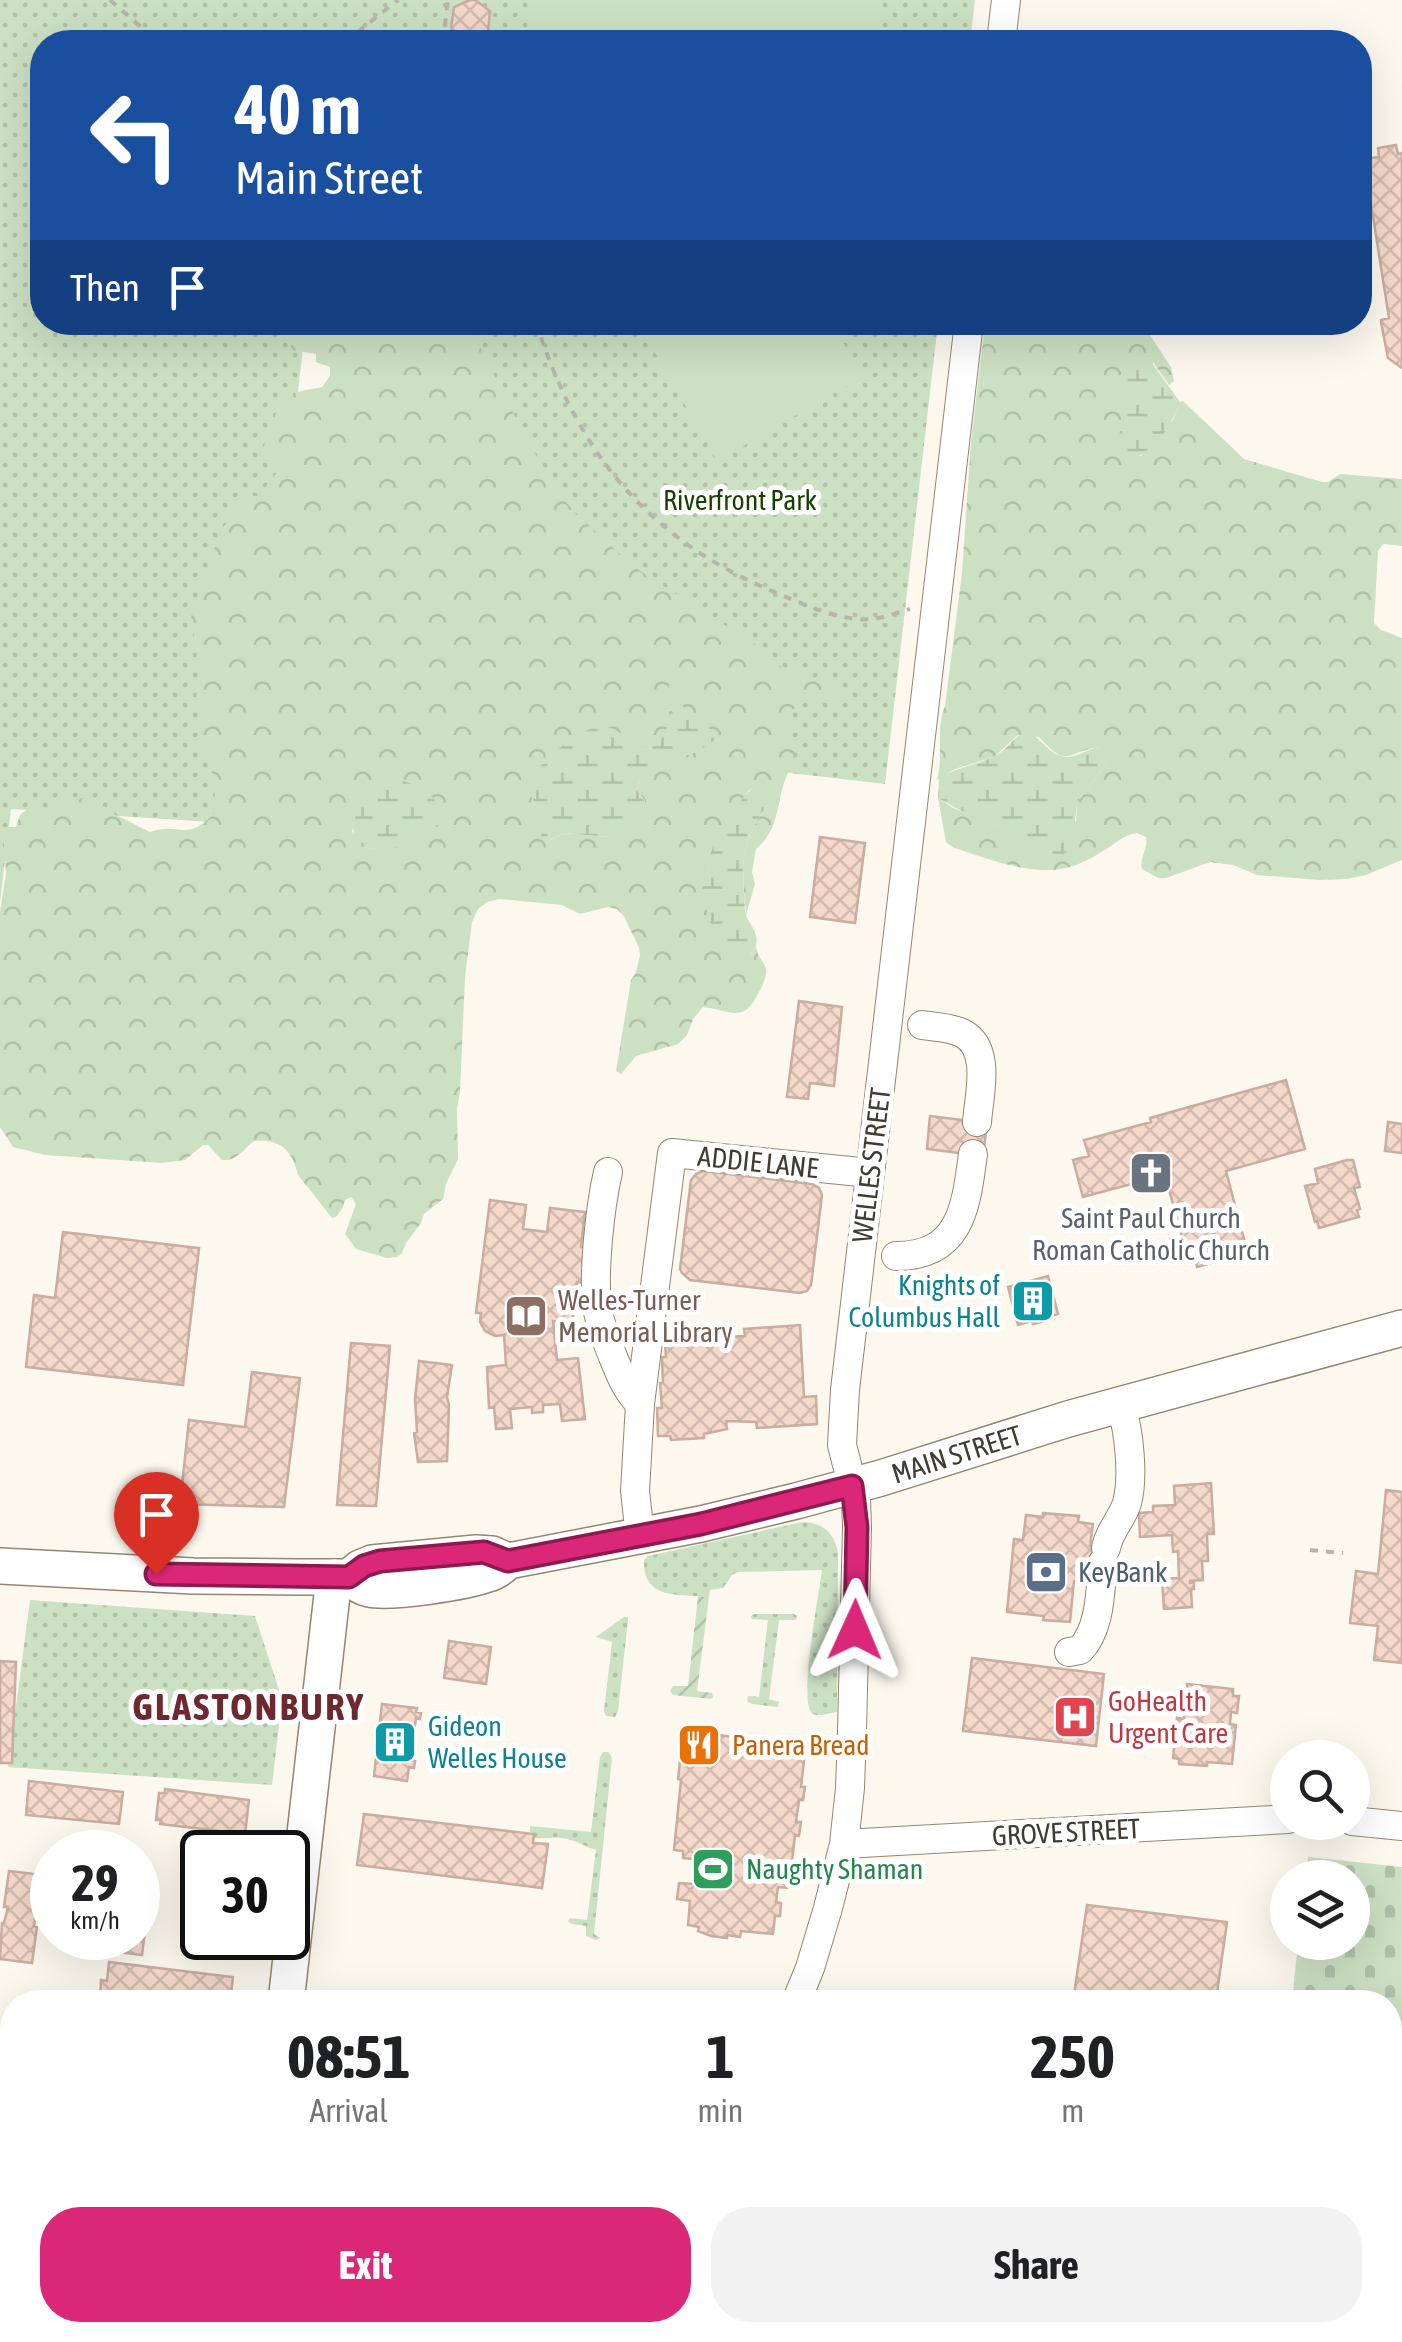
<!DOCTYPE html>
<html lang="en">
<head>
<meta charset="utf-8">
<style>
  :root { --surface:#fff; --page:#f2f2f2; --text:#202124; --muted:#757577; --accent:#db2777 }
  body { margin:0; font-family:"Asap Condensed",sans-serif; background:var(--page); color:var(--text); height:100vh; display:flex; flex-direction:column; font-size:38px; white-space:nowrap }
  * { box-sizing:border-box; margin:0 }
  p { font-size:32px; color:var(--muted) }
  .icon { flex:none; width:55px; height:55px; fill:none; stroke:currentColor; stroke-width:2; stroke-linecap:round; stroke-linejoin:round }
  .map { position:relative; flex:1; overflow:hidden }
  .drawer { position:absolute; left:0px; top:1990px; width:1402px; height:352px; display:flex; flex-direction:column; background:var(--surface); border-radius:40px 40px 0 0; box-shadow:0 10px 40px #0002 }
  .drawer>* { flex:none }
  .banner { position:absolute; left:30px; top:30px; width:1342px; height:305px; border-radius:40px; box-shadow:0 10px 40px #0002; background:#1a4fa0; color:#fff; overflow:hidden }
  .fabs { position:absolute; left:1270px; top:1740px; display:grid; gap:20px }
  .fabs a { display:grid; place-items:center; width:100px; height:100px; border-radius:50%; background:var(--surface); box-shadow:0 10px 40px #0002; font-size:50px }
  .speed { position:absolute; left:30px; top:1830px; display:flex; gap:20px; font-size:50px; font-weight:700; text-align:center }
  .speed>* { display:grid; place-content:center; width:130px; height:130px; border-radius:50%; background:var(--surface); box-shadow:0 10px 40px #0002; line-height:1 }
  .speed small { font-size:25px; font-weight:400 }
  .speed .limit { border:5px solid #111; border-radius:15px; background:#fff; color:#111 }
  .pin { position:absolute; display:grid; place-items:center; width:85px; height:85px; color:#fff; margin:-102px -42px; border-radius:50% 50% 50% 0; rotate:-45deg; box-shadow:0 0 10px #0007 }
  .pin .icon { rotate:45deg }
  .me { position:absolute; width:110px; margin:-55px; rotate:1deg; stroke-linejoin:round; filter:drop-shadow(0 0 8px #0008) }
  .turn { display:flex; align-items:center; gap:35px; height:210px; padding:0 40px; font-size:45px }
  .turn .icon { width:130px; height:130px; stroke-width:2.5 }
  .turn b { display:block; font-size:70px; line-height:85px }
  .then { display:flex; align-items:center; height:95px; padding:0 40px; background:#0003; gap:20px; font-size:38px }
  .eta { display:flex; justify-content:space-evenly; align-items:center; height:170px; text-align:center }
  .eta b { font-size:60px; font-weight:700; line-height:70px }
  .action { display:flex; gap:20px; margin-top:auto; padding:20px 40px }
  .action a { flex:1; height:115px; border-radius:40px; background:var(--accent); color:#fff; font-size:40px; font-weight:700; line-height:115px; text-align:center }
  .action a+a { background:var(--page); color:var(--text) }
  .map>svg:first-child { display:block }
  .grass { fill:url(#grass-dots) }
  .forest { fill:url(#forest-crowns); fill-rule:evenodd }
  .wetland { fill:url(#wetland-marsh) }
  .cemetery { fill:url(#cemetery-stones) }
  .garden { fill:url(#garden-furrows) }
  .pitch { fill:#cce0c3 }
  .building { fill:url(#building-cross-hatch); stroke:#c8ada0; stroke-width:2.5 }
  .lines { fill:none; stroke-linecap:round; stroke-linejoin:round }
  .minor-casing { stroke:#948771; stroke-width:30 }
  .major-casing { stroke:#948771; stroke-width:38 }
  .path { stroke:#b9b4aa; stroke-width:4; stroke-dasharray:8 8; stroke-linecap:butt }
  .minor { stroke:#fff; stroke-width:28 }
  .major { stroke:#fff; stroke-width:35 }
  .route-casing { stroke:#8e194d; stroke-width:25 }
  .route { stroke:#db2777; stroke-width:18 }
  .labels { text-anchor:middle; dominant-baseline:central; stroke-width:10; stroke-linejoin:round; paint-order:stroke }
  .park-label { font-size:28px; fill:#183e00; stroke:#fff }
  .street-label { font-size:28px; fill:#413c32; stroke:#fff }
  .worship-label { font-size:28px; fill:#5b616d; stroke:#fff }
  .culture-label { font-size:28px; fill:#0d838f; stroke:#fff; text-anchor:end }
  .education-label { font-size:28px; fill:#785e54; stroke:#fff; text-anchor:start }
  .service-label { font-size:28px; fill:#4e5e75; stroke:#fff; text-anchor:start }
  .health-label { font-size:28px; fill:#be3a42; stroke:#fff; text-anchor:start }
  .food-label { font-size:28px; fill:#c56008; stroke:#fff; text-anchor:start }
  .leisure-label { font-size:28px; fill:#27864d; stroke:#fff; text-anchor:start }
  .district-label { font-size:38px; font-weight:bold; letter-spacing:2.5px; fill:#6e282f; stroke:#fff }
</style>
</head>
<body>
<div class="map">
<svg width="1402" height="2342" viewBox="0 0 1402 2342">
  <defs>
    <pattern id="grass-dots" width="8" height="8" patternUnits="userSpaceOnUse" patternTransform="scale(2.5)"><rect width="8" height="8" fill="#cce0c3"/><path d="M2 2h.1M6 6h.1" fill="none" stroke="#b0c1a8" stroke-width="1.8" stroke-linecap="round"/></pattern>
    <pattern id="forest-crowns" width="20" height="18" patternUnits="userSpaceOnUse" patternTransform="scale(2.5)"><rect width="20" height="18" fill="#cce0c3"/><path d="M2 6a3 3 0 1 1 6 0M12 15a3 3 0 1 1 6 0" fill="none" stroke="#b0c1a8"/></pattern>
    <pattern id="wetland-marsh" width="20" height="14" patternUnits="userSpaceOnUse" patternTransform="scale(2.5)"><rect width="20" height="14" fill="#cce0c3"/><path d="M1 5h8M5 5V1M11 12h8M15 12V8" fill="none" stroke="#b0c1a8"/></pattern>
    <pattern id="cemetery-stones" width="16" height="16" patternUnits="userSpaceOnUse" patternTransform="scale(2.5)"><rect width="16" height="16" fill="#cce0c3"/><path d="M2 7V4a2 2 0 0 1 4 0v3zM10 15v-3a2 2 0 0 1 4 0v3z" fill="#b0c1a8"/></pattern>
    <pattern id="garden-furrows" width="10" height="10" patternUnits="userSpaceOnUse" patternTransform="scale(2.5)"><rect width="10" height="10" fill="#cce0c3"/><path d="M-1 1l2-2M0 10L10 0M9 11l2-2" fill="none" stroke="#b0c1a8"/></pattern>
    <pattern id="building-cross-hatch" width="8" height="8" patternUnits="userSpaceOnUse" patternTransform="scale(2.5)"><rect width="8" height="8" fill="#f4d8ca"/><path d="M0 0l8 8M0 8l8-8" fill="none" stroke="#d2baae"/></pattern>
  </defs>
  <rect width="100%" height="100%" fill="#fdf8ee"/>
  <path class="grass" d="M0,0H975L970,42H42V322L306,323L255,762L417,323H938L885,784L661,758L272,826L11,809L0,902Z
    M802,1522C822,1522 835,1533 838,1553L837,1712C831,1713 818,1717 813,1714C797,1706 820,1589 822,1570L738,1572L732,1575L723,1588L710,1590L709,1597C679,1594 642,1600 644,1560L648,1556Z
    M30,1600L255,1616L282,1699L272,1785L8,1767Z
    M754,1614H794L797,1616L796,1620H779L769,1699L779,1702L778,1707L752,1704L747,1701L748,1696L759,1697L768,1620L752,1619L751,1616Z
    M624,1617H628V1620L618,1711L615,1717L606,1716L604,1711L612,1642L596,1637Z
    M603,1752H609L612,1758L594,1934L600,1938L596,1940L586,1936V1926L572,1924L568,1921L570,1918L587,1920L596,1850C586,1847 579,1842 570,1840C558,1836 546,1839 533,1838V1833L530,1832V1826L591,1832L600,1757Z"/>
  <path class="forest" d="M293,323H475L479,345L527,440L559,493L576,514L634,567L762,649L781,667L830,682L846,695L842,701L833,703L803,699C782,714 793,736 796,757C793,765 787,772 785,780C776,806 779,830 756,849L752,872L755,884L746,915C742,865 738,845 769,803L758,785L748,791L709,854L750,955L756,946C758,959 763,960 766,968C768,974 762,987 759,992C743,1025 731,1010 703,1007L693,1019L687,1035L678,1044L636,1056L621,1074L616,1071L631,980L636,972L640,955L639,948L624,916L617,909L608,907L580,914L562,905L499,899L487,902L478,909L472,922L465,977L460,1092L457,1109L458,1159L446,1184L443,1199L424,1214L421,1223L406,1243L402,1253L397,1257L387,1258L356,1249L345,1234L356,1204L351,1197L345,1200L342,1209L336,1217L332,1218L298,1175C292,1149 280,1139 254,1141C243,1149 238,1161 222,1160L208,1145H203L185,1160L162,1163L45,1155L13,1147L0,1127V911L6,873L3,830L5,827H16L20,815L27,809L56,807L70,799L82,798L94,805L104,806L108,811L150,832C179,821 187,845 217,810L212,773L198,735L199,720L196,700L199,671L191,617L220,532L245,496H261L269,481L279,471V468L265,454L263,448L280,403L297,392L322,387L330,376V367L316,362V354L292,350L289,339ZM672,686C681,711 692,722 716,732L640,780L636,789L645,801L608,837L564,833L550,840L525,781C543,764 582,719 610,728C622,732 632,742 644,747C674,743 669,711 668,687ZM366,788L376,849L362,847L352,831Z
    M985,323H1142L1171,367L1174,381L1169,385L1153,362L1130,456H1141L1173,420L1180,402L1183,401L1244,459L1322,482H1328L1340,474L1402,479V546L1383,544L1378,551L1374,623L1381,630L1402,638V860L1366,875L1347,879L1320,880L1257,875L1233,865L1210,862L1166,878H1158L1142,869C1139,858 1149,848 1146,837L1137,833C1122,835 1116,844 1103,851C1097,855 1089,859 1083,862C1043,882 993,860 954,848L946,842L938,798L953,808L997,826L1016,840L1076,821L1077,803L1107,763L1099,747C1064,752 1069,770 1039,737L1018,735L994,757L955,769L937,780C944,756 935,728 945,706L962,573L971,442Z"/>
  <path class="wetland" d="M1140,355L1147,356L1180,402C1172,424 1157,450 1134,458C1126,453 1121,449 1120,440C1118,429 1128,368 1133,360C1135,358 1138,357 1140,355Z
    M671,685C682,708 692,722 716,732L717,739L683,760L640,780L636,789L648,806L646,812L624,830L608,837L564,833L550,840L542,838L533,799L524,786L525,781C543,764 582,719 610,728C622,732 632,742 644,747C674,743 669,711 668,687Z
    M1025,732C1042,736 1049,757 1067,757C1078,757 1087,749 1099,747L1107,755V763L1077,803L1072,847C1063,858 1049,859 1035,858L997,826L978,820L938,798L939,778C956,768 975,765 993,757C1006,752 1012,738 1025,732Z
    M387,777C413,782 448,794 438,826C413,842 393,854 362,847L354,838L353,824L366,788L376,781Z
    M757,785C767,788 770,794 769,803C746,834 741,854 744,892C745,899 744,909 746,915C750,926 759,932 756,945C752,957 742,959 731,961C722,953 716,939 712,927C695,875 700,868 728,822C736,808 743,794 757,785Z"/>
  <path class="cemetery" d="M1308,1857L1402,1867V2342H1252L1253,2330H1390V2002H1292L1298,1943L1352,1942V1878L1306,1877Z"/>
  <path class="garden" d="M698,1596L709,1597L697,1691L712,1693L713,1697L711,1699L673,1695L670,1691L673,1686H688Z"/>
  <path class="pitch" d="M530,0H879L875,42H526Z
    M638,323H832L863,377L717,461Z"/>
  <path class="building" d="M470,0H475L490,11L488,32L468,41L451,28L454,7Z
    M1396,145L1398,154L1402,153V368L1388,358L1381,322V320L1389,318L1364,159L1379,157L1378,148Z
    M820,837L865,843L855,923L810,917Z
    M799,1001L842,1007L834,1086L810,1083L808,1099L787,1097Z
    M1286,1080L1305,1149L1226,1171L1245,1243L1238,1245L1241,1255L1197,1267L1195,1257L1188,1259L1165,1175L1083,1197L1073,1160L1089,1156L1084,1140L1151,1122L1150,1118Z
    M930,1116L987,1123L983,1156L927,1149Z
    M1388,1122L1402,1124V1153L1385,1151Z
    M1347,1160H1353L1360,1187L1354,1188L1360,1209L1357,1210L1359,1217L1319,1228L1317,1221L1315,1222L1305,1186L1318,1183L1315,1169Z
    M703,1171L812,1184L819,1188L822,1195L811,1285L807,1291L800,1293L690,1280L682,1273L680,1269L691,1180L696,1174Z
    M490,1200L526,1205L523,1229L547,1232L550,1208L585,1212L581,1247L588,1248L584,1283L577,1282L572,1324L553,1321L557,1360L578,1358L585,1419L562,1421L560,1404L543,1405V1412L532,1413V1407L510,1409L512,1428L496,1429L494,1407L489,1408L487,1367L506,1365L504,1335L495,1336L485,1331L480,1322L481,1313H476Z
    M63,1232L199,1248L183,1385L26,1367L34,1295L55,1298Z
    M1048,1276L1058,1314L1044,1318L1045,1321L1033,1324L1032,1321L1018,1325L1008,1287Z
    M800,1325L804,1397L816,1396L817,1424L757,1428L756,1422L726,1421L727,1429L704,1434V1438L671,1440L670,1436H658L657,1408H662L660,1383H663L662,1357H666L664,1332L709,1330L710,1333L722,1332V1337L745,1336L744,1329Z
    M351,1343L390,1346L376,1506L337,1505Z
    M419,1361L452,1365L447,1397L449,1405L447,1461L418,1462L414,1433L417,1432L415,1399Z
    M252,1372L300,1378L284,1507L180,1504L189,1420L245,1427Z
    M1211,1483L1214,1534H1207L1208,1561H1202L1203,1580L1190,1581V1583L1194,1582V1589H1191L1192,1607L1164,1609L1162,1579L1179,1578L1178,1551L1173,1552L1172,1535L1140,1537L1139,1513L1153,1512V1506L1175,1505L1174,1486Z
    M1386,1490L1402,1492V1663L1374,1660L1378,1626L1350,1623L1356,1571L1378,1574Z
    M1043,1513L1079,1516L1078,1522L1093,1524L1090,1546L1117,1549L1115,1563L1083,1560L1081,1581H1074L1070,1622L1043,1620L1044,1616L1007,1612L1014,1539L1023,1540L1026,1515L1043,1517Z
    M449,1641L491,1647L486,1684L444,1678Z
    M972,1658L1104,1674L1096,1746L963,1731Z
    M0,1661L16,1662L12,1763H0Z
    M1187,1684L1233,1689V1696H1239L1237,1713L1231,1712L1230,1724L1236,1725L1232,1764L1207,1762V1766L1179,1764V1759L1173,1758L1177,1718L1184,1719L1185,1706H1179L1181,1690L1187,1691Z
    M382,1704L417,1708L416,1712L421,1713L420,1719L416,1718L410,1760L415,1761L414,1768L409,1767L407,1781L374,1776Z
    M687,1732L806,1744L801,1787H805L803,1800H799L796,1822H801L799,1836L795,1835L789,1888L778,1887L776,1902L781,1903L780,1916H775L773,1934L741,1931L740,1937L727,1935V1938L711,1936L698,1931L699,1927L688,1925L690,1901L677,1899L679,1883L693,1884L695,1859L683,1858V1851L674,1850L681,1780L678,1779L680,1761L684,1762Z
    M29,1781L123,1792L119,1824L26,1815Z
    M165,1789L249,1800L245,1834L160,1824L161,1820H156L159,1793H165Z
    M364,1814L534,1834L533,1843L548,1844L542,1888L357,1865Z
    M9,1871L43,1875L39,1911H36L34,1926L37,1927L32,1963L0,1959L2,1923H4L8,1907H4Z
    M138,1905L148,1906L142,1955L87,1948L88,1938H138Z
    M1087,1905L1227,1922L1217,1993L1238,1995L1237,2002H1073Z
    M109,1962L233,1977L230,2002H100L101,1980L107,1981Z
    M90,2330H198L197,2342H89Z
    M1097,2330H1215L1214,2342H1095Z"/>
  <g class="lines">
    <g class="minor-casing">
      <path id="minor" d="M1001,42L1006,0
        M922,1025C935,1027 950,1027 962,1033C992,1048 979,1095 977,1122
        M608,1172C600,1207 592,1278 598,1312C602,1331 609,1347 616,1364C622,1379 628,1392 640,1404
        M896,1256C962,1256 966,1205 973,1154
        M640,1536L635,1491L640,1404L672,1153L870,1173
        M1106,1548C1109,1531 1122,1519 1127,1503C1134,1476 1129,1432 1121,1405
        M1069,1652L1080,1650C1101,1628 1100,1591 1103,1562
        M1352,1821L1402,1826
        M844,1844L1288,1819
        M796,2002L810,1968L828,1908L844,1844L850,1788L852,1731L857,1527L856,1500L842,1445L845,1390L969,322
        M705,2342L706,2330"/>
    </g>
    <g class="major-casing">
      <g id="major">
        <path d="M0,1566L193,1576L298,1577H349L360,1568L372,1563L476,1553L492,1554L508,1561"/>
        <path id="s1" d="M349,1577C355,1583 360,1587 369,1589C390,1594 467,1582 488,1574C496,1572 502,1567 508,1561L701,1524L796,1501L881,1478L1068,1419L1402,1328"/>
        <path d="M286,2002L334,1577"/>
        <path d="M247,2342L248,2330"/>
      </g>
    </g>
    <path class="path" d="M110,0L158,42
      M164,42H218
      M345,42L398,0
      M443,42L448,0
      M536,322C578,456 652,544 784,596C810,607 844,622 873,619C885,617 897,613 910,609
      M1310,1550L1343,1553"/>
    <use href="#minor" class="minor"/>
    <use href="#major" class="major"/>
  </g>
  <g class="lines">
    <g class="route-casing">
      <path id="route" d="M156,1574L349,1577L364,1566L380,1561L484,1552L508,1561L701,1524L852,1486L857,1527L855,1630"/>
    </g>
    <use href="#route" class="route"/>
  </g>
  <defs>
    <g id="church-square" transform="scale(2.25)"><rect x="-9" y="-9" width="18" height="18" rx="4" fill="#6b7280" stroke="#fff"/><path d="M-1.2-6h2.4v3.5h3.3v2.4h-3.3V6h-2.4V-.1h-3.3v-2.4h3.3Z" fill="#fff"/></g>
    <g id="building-square" transform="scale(2.25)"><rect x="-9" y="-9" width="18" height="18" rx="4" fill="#0f9aa8" stroke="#fff"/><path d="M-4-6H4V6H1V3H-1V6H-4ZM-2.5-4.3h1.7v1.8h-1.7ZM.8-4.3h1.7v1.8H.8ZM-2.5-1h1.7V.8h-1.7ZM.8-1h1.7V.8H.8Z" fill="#fff"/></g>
    <g id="library-square" transform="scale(2.25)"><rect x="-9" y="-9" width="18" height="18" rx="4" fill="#8d6e63" stroke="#fff"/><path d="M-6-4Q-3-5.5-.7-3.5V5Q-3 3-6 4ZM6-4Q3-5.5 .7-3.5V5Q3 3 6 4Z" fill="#fff"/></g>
    <g id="bank-square" transform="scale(2.25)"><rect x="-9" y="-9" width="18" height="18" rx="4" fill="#5c6f8a" stroke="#fff"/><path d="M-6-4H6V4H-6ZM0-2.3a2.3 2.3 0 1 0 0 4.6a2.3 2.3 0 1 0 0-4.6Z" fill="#fff"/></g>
    <g id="hospital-square" transform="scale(2.25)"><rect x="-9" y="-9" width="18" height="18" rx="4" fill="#e0444e" stroke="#fff"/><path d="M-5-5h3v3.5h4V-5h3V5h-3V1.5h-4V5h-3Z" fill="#fff"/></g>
    <g id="restaurant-square" transform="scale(2.25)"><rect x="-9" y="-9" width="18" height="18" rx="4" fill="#e8710a" stroke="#fff"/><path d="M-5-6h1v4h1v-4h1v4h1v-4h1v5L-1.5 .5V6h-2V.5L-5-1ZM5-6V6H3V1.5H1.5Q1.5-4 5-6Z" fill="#fff"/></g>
    <g id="stadium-square" transform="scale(2.25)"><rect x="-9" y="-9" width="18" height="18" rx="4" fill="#2e9e5b" stroke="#fff"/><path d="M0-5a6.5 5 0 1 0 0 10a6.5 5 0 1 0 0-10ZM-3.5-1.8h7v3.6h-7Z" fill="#fff"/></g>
  </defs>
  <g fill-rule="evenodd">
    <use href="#church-square" x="1151" y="1173"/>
    <use href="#building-square" x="1033" y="1301"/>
    <use href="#library-square" x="526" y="1316"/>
    <use href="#bank-square" x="1046" y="1572"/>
    <use href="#hospital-square" x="1075" y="1717"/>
    <use href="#building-square" x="395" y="1742"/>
    <use href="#restaurant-square" x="699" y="1745"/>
    <use href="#stadium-square" x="713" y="1869"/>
  </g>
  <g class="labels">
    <g class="park-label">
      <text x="740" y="500">Riverfront Park</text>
    </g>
    <g class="street-label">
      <text transform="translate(758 1162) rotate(6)">ADDIE LANE</text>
      <text transform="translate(871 1165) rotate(-83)">WELLES STREET</text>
      <text stroke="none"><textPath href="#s1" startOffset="630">MAIN STREET</textPath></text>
      <text transform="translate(1066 1832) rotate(-3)">GROVE STREET</text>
    </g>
    <g class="worship-label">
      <text x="1151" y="1218">Saint Paul Church<tspan x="1151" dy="32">Roman Catholic Church</tspan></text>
    </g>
    <g class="culture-label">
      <text x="1000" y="1285">Knights of<tspan x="1000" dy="32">Columbus Hall</tspan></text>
      <text x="428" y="1726" text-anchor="start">Gideon<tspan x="428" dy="32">Welles House</tspan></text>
    </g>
    <g class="education-label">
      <text x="558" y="1300">Welles-Turner<tspan x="558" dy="32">Memorial Library</tspan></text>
    </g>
    <g class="service-label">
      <text x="1078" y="1572">KeyBank</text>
    </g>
    <g class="health-label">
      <text x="1108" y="1701">GoHealth<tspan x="1108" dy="32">Urgent Care</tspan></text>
    </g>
    <g class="food-label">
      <text x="732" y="1745">Panera Bread</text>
    </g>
    <g class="leisure-label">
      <text x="746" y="1869">Naughty Shaman</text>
    </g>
    <g class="district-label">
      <text x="249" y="1706">GLASTONBURY</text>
    </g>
  </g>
</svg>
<div class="fabs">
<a><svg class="icon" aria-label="search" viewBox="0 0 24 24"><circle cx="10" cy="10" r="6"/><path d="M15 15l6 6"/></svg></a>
<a><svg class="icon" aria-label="layers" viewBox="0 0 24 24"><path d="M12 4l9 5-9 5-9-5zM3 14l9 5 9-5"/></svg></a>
</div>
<div class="speed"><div>29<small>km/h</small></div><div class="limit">30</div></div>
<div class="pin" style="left:156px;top:1574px;background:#d93025"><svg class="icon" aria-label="arrive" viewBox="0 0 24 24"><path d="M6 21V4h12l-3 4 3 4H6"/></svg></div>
<svg class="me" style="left:855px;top:1630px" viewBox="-20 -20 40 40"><path d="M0-17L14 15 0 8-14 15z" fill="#db2777" stroke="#fff" stroke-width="4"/></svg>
<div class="banner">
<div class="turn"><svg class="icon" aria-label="left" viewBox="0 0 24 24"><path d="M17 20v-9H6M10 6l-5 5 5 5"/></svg><div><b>40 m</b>Main Street</div></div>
<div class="then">Then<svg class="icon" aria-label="arrive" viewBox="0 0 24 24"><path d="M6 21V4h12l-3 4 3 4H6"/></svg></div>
</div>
<section class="drawer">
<div class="eta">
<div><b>08:51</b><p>Arrival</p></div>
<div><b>1</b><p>min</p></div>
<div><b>250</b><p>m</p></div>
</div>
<div class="action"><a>Exit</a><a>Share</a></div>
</section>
</div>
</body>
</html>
